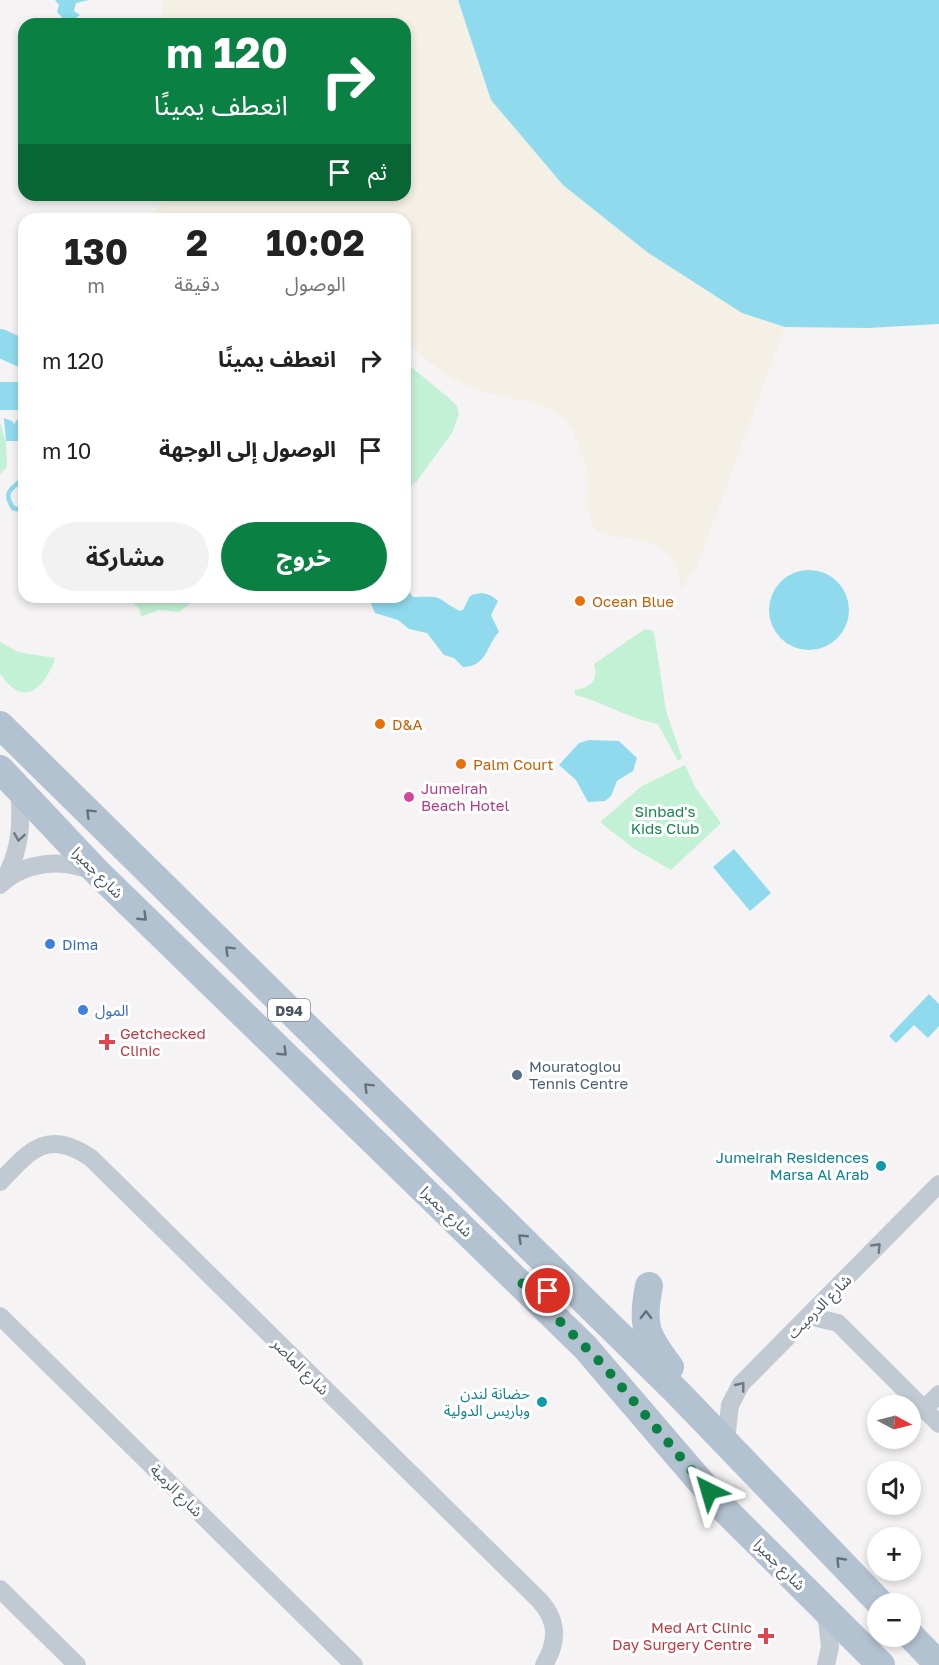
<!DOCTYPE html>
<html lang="ar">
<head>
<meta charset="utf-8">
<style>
  :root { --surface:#fff; --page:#f2f2f2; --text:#222; --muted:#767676; --accent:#0b8043 }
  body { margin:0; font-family:"Golos Text","Noto Sans Arabic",sans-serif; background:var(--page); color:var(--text); direction:rtl; height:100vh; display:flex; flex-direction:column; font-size:22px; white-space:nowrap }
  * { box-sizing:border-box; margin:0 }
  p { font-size:20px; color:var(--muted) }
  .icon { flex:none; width:33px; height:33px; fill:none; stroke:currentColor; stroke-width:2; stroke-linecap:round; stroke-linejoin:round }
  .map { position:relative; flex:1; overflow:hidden; direction:ltr }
  .panel { position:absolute; left:18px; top:213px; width:393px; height:390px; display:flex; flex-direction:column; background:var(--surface); border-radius:18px; box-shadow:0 3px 9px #0003; direction:rtl }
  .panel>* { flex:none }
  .banner { position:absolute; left:18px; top:18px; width:393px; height:183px; border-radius:18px; box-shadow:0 3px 9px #0003; direction:rtl; background:#0b8043; color:#fff; overflow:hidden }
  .needle { width:39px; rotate:97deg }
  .tools { position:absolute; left:867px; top:1395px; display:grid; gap:12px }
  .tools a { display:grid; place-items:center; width:54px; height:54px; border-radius:50%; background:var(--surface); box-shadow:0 3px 9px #0003; font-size:30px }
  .pin { position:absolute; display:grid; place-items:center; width:51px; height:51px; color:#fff; margin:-26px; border:3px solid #fff; border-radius:50%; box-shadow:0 2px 6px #0007 }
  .me { position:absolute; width:66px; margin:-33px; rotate:320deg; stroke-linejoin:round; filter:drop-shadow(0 0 4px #0008) }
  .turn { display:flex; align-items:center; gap:21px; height:126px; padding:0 24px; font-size:27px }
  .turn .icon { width:78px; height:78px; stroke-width:2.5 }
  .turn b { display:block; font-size:42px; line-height:51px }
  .then { display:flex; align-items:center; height:57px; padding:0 24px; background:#0003; gap:12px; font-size:22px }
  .eta { display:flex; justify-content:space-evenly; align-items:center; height:102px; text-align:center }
  .eta b { font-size:36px; font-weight:700; line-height:42px }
  .button { display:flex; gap:12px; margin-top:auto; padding:12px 24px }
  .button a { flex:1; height:69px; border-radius:36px; background:var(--accent); color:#fff; font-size:24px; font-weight:700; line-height:69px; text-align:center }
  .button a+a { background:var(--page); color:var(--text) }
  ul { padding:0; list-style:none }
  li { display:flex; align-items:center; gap:18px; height:90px; padding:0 24px }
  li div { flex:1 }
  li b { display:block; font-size:22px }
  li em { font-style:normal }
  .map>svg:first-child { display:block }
  .green { fill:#c3f1d5 }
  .sand { fill:#f5f0e5 }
  .water { fill:#90daee }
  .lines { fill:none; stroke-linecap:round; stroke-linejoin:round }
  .stream { stroke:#90daee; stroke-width:4.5 }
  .river { stroke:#90daee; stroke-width:28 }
  .minor { stroke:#c1cad2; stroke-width:18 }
  .primary { stroke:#b3c2d1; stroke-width:28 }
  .oneway { stroke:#64717d }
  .oneway2 { stroke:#6e7983 }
  .route { stroke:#0b8043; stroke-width:10; stroke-dasharray:0 18 }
  .food-dot { fill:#e8710a; stroke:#fff; stroke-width:2 }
  .hotel-dot { fill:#d1479c; stroke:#fff; stroke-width:2 }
  .shop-dot { fill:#3f7fe0; stroke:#fff; stroke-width:2 }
  .health-dot { fill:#e0444e; stroke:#fff; stroke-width:2 }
  .service-dot { fill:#5c6f8a; stroke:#fff; stroke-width:2 }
  .culture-dot { fill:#0f9aa8; stroke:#fff; stroke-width:2 }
  .labels { text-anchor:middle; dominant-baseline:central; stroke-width:6; stroke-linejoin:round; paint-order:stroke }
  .shield { fill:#fff; stroke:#808990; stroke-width:1.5 }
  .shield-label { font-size:14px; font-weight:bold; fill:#4a5661 }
  .food-label { font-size:15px; fill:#c56008; stroke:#fff; text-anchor:start }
  .hotel-label { font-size:15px; fill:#b23c85; stroke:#fff; text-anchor:start }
  .park-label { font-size:15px; fill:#17864f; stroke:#fff }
  .street-label { font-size:15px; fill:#4a5661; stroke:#fff }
  .shop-label { font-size:15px; fill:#366cbe; stroke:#fff; text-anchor:start }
  .health-label { font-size:15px; fill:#be3a42; stroke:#fff; text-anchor:start }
  .service-label { font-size:15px; fill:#4e5e75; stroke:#fff; text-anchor:start }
  .culture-label { font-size:15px; fill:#0d838f; stroke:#fff; text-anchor:end }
</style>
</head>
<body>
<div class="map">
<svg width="939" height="1665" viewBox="0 0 939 1665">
  <rect width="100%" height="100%" fill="#f5f3f3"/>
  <path class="green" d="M405,362L449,398L457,406L459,414L452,433L417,481L405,490Z
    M0,423L6,442L7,467L0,474Z
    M132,597H165L163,600L166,603L174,597H216V600L196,599L179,612L159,610L141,617L140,610L129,599Z
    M645,629L653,631L655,638L666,711L682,758L678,761L658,724C629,719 604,702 575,695V690C591,687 599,681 594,664Z
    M0,642L18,652L55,658C51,672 37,699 18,691C11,688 5,680 0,674Z
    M685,765L695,787L721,823L671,870L633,848L600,822L642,786Z"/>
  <path class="sand" d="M163,0H458L491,100L563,185L647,252L742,312L785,327L698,564L681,589C677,546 656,543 620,537C612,536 604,535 598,531C584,521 590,489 587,474C583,456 576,434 565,419C550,401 498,398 475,389C448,379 425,360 405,339V219H151V215L169,195H405V24H163Z"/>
  <path class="water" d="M55,0H89L76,3L74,11L80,15L76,18L78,21L72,24L66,22L57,12L59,5Z
    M458,0H939V324L868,328L785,327L742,313L647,252L563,185L491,100Z
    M4,418L12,421L14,424L17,420L24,418V432L19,441H6Z
    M769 610a40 40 0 1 1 80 0a40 40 0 1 1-80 0Z
    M405,587L413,597C447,596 433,597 460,611L463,610L470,596C480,591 490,593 498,601L491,615L499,632C487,644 487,667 463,667L454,658L444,655L427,633L409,629L398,620L375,613L368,597H405Z
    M589,740L619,741L637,758L633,771L617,781L611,796L605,801L588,802L576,780L559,765L579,743Z
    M734,849L771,893L750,911L713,867Z
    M929,994L939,1004V1026L928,1038L914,1025L896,1043L889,1036Z"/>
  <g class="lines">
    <path class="stream" d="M24,478C12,489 2,491 13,508L24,511"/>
    <path class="river" d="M0,343L24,354
      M0,396H24"/>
    <path class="minor" d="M4,880C21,850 22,823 19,789
      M0,885C25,861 63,858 94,872
      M0,1182C30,1150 48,1128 91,1158L540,1601C558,1621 558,1642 544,1665
      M0,1316L354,1665
      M809,1316L838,1323L939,1424
      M924,1409L939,1394
      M726,1441L730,1405L741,1384L939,1184
      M0,1589L77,1665
      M826,1665L830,1647L826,1611"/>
    <path class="primary" d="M0,725L677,1392L881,1604
      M0,769L98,873L585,1347L723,1508L881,1665
      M649,1286C641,1325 646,1336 670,1367
      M910,1635L939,1665"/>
  </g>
  <defs><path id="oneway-chevron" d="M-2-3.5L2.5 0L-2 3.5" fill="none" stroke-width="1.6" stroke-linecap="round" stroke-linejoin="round" transform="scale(1.5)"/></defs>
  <g class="oneway">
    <use href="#oneway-chevron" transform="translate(90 813) rotate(-135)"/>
    <use href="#oneway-chevron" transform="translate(143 917) rotate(44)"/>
    <use href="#oneway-chevron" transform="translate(229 950) rotate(-135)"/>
    <use href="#oneway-chevron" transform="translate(283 1052) rotate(44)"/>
    <use href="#oneway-chevron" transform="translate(368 1087) rotate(-135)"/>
    <use href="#oneway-chevron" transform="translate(522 1238) rotate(-136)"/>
    <use href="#oneway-chevron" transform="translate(646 1315) rotate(-89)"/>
    <use href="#oneway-chevron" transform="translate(840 1561) rotate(-134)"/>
  </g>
  <g class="oneway2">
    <use href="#oneway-chevron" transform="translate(19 837) rotate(99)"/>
    <use href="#oneway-chevron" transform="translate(877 1247) rotate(-46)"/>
    <use href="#oneway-chevron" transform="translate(741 1386) rotate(-51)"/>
  </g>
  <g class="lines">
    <path class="route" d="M548,1291L519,1280L604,1366L709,1491"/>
  </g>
  <g class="food-dot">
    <circle cx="580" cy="601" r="6"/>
    <circle cx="380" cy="724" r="6"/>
    <circle cx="461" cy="764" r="6"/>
  </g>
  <circle class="hotel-dot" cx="409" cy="797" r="6"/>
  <g class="shop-dot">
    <circle cx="50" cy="944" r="6"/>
    <circle cx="83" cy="1010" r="6"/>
  </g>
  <g class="health-dot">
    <path d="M104 1033h6v6h6v6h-6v6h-6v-6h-6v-6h6z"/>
    <path d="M763 1627h6v6h6v6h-6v6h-6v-6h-6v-6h6z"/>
  </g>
  <circle class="service-dot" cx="517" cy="1075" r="6"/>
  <g class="culture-dot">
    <circle cx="881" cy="1166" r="6"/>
    <circle cx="542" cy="1402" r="6"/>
  </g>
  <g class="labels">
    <rect class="shield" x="268" y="999" width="42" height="22" rx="4.5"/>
    <g class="shield-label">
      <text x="289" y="1010">D94</text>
    </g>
    <g class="food-label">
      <text x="592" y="601">Ocean Blue</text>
      <text x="392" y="724">D&amp;A</text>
      <text x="473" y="764">Palm Court</text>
    </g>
    <g class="hotel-label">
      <text x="421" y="788">Jumeirah<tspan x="421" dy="17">Beach Hotel</tspan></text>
    </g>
    <g class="park-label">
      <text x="665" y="811">Sinbad's<tspan x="665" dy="17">Kids Club</tspan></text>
    </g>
    <g class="street-label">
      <text transform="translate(98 872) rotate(45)">شارع جميرا</text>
      <text transform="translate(447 1211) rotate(44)">شارع جميرا</text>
      <text transform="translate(819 1306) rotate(-45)">شارع الدرميت</text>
      <text transform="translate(301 1366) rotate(45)">شارع الماصر</text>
      <text transform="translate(177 1490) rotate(45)">شارع الرمية</text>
      <text transform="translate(780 1564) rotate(45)">شارع جميرا</text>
    </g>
    <g class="shop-label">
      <text x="62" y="944">Dima</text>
      <text x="95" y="1010">المول</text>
    </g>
    <g class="health-label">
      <text x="120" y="1033">Getchecked<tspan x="120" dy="17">Clinic</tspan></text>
      <text x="752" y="1627" text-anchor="end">Med Art Clinic<tspan x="752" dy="17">Day Surgery Centre</tspan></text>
    </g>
    <g class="service-label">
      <text x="529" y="1066">Mouratoglou<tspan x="529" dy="17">Tennis Centre</tspan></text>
    </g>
    <g class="culture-label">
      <text x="869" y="1157">Jumeirah Residences<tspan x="869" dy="17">Marsa Al Arab</tspan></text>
      <text x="530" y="1393">حضانة لندن<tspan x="530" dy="17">وباريس الدولية</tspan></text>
    </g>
  </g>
</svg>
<div class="tools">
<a><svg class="needle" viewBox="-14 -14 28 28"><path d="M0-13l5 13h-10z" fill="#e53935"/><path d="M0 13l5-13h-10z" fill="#767676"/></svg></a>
<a><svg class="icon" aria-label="sound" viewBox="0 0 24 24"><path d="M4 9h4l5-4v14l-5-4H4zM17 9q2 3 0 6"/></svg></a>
<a>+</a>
<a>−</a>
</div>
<div class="pin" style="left:548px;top:1291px;background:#d93025"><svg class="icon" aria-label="arrive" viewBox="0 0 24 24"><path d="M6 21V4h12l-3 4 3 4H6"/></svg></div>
<svg class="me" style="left:709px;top:1491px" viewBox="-20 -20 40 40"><path d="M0-17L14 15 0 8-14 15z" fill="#0b8043" stroke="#fff" stroke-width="4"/></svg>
<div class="banner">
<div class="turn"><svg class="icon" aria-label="right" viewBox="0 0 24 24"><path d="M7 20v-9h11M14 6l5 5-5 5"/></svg><div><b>120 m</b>انعطف يمينًا</div></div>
<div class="then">ثم<svg class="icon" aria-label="arrive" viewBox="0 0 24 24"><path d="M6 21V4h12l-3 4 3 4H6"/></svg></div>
</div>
<section class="panel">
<div class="eta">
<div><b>10:02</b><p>الوصول</p></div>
<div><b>2</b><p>دقيقة</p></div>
<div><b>130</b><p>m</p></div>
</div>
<ul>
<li><svg class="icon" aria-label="right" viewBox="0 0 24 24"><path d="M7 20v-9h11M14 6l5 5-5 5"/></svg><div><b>انعطف يمينًا</b></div><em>120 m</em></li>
<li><svg class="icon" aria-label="arrive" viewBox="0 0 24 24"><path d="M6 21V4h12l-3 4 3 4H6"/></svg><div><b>الوصول إلى الوجهة</b></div><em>10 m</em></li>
</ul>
<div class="button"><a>خروج</a><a>مشاركة</a></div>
</section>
</div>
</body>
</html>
